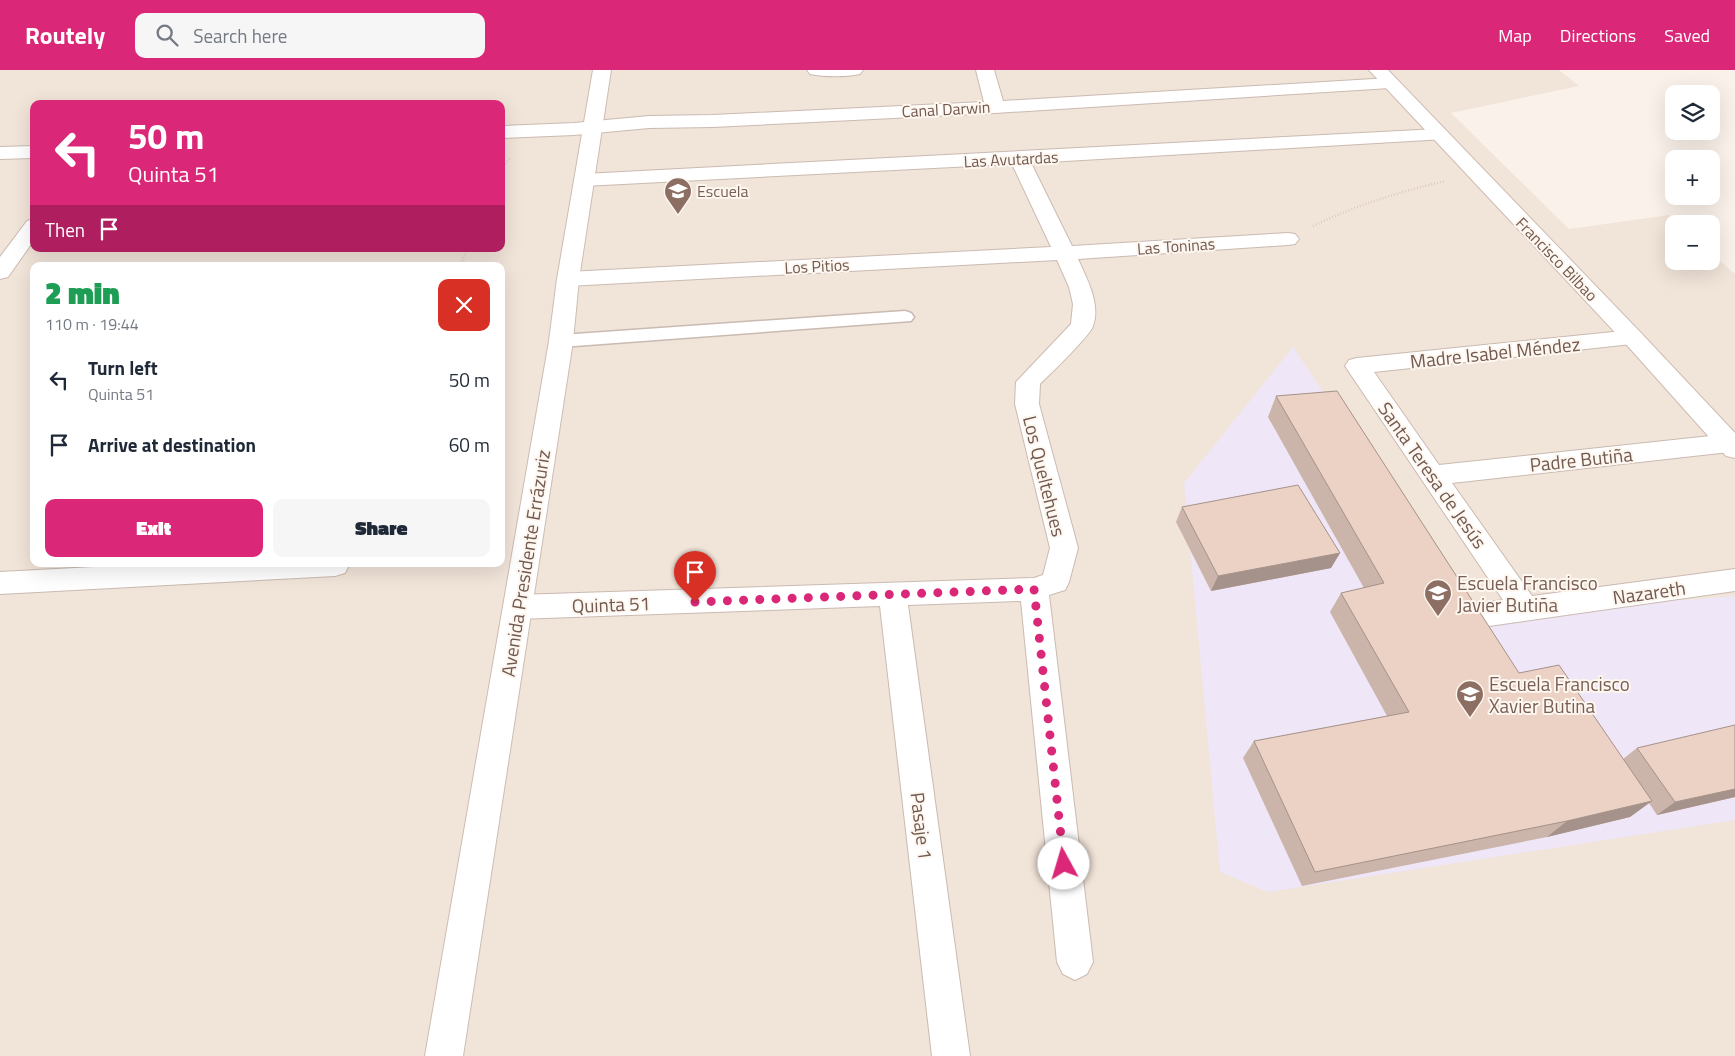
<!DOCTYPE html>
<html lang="en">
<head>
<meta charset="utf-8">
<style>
  :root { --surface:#fff; --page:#f6f6f7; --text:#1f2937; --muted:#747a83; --accent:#db2777 }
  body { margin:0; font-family:"Titillium Web",sans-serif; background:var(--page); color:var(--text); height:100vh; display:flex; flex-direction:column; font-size:19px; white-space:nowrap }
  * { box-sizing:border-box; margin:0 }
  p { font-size:16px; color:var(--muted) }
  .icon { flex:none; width:28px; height:28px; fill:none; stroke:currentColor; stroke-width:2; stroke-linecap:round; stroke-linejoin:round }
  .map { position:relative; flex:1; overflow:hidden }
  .sheet { position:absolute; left:30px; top:192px; width:475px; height:305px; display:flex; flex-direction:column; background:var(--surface); border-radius:10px; box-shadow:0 5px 20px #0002 }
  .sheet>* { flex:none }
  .hud { position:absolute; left:30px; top:30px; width:475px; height:152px; border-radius:10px; box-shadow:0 5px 20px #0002; background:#db2777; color:#fff; overflow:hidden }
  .fabs { position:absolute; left:1665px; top:15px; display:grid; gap:10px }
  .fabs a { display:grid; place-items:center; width:55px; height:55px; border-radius:10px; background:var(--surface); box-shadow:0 5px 20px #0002; font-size:25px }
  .pin { position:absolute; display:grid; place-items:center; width:42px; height:42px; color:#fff; margin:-51px -21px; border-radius:50% 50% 50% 0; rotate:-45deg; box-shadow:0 0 5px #0007 }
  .pin .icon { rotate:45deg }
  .me { position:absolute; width:55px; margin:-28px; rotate:354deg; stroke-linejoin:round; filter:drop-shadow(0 0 4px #0008) }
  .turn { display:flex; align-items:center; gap:18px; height:105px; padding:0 15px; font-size:22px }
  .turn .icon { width:65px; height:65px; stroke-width:2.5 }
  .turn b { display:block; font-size:35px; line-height:42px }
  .then { display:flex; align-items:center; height:48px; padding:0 15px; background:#0003; gap:10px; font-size:19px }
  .round { display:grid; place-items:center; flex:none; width:52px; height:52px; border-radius:10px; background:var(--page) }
  .overview { display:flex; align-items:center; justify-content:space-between; height:85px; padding:0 15px }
  h1 { font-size:30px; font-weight:800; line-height:38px; color:#1e9e55 }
  .action { display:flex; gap:10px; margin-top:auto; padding:10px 15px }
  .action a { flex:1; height:58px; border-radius:10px; background:var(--accent); color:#fff; font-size:20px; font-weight:800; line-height:58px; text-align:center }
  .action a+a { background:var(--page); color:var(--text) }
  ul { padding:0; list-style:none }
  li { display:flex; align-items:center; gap:15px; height:65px; padding:0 15px }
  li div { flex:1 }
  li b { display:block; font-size:19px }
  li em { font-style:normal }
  header { display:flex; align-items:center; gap:30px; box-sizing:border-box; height:70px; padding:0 25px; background:var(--accent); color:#fff }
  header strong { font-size:24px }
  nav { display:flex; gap:28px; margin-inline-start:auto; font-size:18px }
  .search { width:350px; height:45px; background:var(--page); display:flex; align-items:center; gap:12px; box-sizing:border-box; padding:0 18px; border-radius:10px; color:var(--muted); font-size:19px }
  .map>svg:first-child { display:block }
  .residential { fill:#f1e4d9; fill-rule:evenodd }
  .education { fill:#efe6f7 }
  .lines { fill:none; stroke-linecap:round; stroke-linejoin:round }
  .lane-casing { stroke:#cbbab1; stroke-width:3 }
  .street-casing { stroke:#cbbab1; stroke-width:2 }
  .secondary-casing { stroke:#cfbcb2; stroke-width:2 }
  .path { stroke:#d1b4a8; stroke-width:2.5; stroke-dasharray:0.5 2.5; stroke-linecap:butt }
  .lane { fill:#fff; fill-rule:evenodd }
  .street { fill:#fff; fill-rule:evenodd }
  .secondary { fill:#fff; fill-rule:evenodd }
  .wall { fill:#cbb4a9 }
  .shaded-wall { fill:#a5928a }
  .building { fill:#ecd1c5; stroke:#a5928a }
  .route { stroke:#db2777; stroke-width:9; stroke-dasharray:0 16.2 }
  .labels { text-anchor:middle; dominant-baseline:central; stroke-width:4; stroke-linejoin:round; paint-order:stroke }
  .far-street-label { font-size:16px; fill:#725950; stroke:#fdf7f0 }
  .far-education-label { font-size:16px; fill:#785e54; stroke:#fdf7f0; text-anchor:start }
  .street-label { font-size:19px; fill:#725950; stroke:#fdf7f0 }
  .education-label { font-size:19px; fill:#785e54; stroke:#fdf7f0; text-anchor:start }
</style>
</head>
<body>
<header>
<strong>Routely</strong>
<div class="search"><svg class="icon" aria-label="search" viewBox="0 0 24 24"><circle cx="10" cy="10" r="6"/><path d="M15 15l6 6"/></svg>Search here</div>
<nav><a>Map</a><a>Directions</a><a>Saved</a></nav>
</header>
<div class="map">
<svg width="1735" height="986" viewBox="0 0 1735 986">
  <rect width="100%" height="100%" fill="#faf2ea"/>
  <path class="residential" d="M0,0H1559L1579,16L1451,43L1569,159L1669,145L1679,154H1674V191H1711V183L1735,204V986H0ZM34,34H501V179H34ZM34,196H501V494H34Z"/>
  <path class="education" d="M1293,277L1474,546L1735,526V750L1268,822L1220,802L1184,413Z"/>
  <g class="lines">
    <g class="lane-casing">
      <path id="lane" d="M905,241L911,243L914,247L911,251L561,277L555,275L552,271L555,267L561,265Z"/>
    </g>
    <g class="street-casing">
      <path id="street" d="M807,0H863L860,4C846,7 824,7 810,4Z
        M976,0H994L1003,31L1390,8L1396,9L1399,13L1396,17L1390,18L995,43L713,57L649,58L574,65L501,68V56L574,53L649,46L713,45L984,32Z
        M1438,59L1445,61L1448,65L1445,69L1031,93L1072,176L1288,163L1295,164L1299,169L1295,174L1288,175L1078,189C1087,209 1101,234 1093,256C1090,266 1050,304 1040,314L1039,334L1078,478L1069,512L1065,520L1049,525L1093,892L1087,904L1075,910L1063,904L1057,892L1021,531L908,535L970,986H932L880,536L517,549L507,545L503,537L507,529L517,525L1034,508L1043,505L1050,478L1015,334L1016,312L1071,254L1073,234L1069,217L1057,190L568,216L560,214L557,209L560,204L568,202L1051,177L1012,94L584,116L577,114L574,110L577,106L584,104Z
        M34,76V88L0,89V77Z
        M34,149V170L8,207L0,209V187L27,151Z
        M1633,260L1641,263L1645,268L1641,273L1374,302L1439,395L1729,364L1735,366V380L1729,382L1452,413L1532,526L1735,499V521L1475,558L1465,554L1461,546L1465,538L1475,534L1503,530L1345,296L1349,290L1357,288Z
        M150,494H348L349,495L345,503L335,506L0,524V502Z"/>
    </g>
    <g class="secondary-casing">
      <path id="secondary" d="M593,0H611L579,209L573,271L463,986H425L549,271L557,209Z
        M1369,0H1388L1641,263L1735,363V388L1726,386L1625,273Z"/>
    </g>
    <path class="path" d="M501,98L511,87
      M1313,156C1357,135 1398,122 1446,111
      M460,196L467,179"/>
    <use href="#lane" class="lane"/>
    <use href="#street" class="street"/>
    <use href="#secondary" class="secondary"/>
  </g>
  <path class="wall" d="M1276,326L1519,603L1623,689L1637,678L1735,727L1657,745L1649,733L1630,747L1547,767L1302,816L1243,688L1254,671L1387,646L1330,542L1341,523L1364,518L1268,347Z
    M1182,437L1340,483L1331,498L1211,521L1176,452Z"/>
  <path class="shaded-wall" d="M1340,483L1331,498L1211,521L1218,506Z
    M1735,719V727L1657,745L1675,732Z
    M1652,731L1630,747L1547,767L1567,751Z"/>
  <path class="building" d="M1337,321L1519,603L1559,595L1652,731L1567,751L1315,802L1254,671L1409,642L1341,523L1384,513L1276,326Z
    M1298,415L1340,483L1218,506L1182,437Z
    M1735,655V719L1675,732L1637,678Z"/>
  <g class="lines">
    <path class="route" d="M695,532L1034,519L1064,794"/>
  </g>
  <defs>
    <g id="school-pin" transform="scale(1.4375)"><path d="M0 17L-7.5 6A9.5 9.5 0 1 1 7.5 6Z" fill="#8d6e63" stroke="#fdf7f0"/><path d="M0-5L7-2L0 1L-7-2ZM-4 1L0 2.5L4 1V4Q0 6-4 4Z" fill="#fff"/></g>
  </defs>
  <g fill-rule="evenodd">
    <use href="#school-pin" x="678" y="121"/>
    <use href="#school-pin" x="1438" y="523"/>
    <use href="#school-pin" x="1470" y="624"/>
  </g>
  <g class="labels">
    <g class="far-street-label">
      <text transform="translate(946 39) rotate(-3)">Canal Darwin</text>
      <text transform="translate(1011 89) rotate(-3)">Las Avutardas</text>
      <text transform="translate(1176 176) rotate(-4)">Las Toninas</text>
      <text transform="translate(1557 189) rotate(46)">Francisco Bilbao</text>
      <text transform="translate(817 196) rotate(-3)">Los Pitios</text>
    </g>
    <g class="far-education-label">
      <text x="697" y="121">Escuela</text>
    </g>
    <g class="street-label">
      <text transform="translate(1495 282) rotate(-6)">Madre Isabel Méndez</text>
      <text transform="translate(1581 389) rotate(-6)">Padre Butiña</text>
      <text transform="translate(1433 405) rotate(55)">Santa Teresa de Jesús</text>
      <text transform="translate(1045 406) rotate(76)">Los Queltehues</text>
      <text transform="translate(525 493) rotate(-81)">Avenida Presidente Errázuriz</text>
      <text transform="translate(1649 522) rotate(-8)">Nazareth</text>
      <text transform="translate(611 534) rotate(-2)">Quinta 51</text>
      <text transform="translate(922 756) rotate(83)">Pasaje 1</text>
    </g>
    <g class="education-label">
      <text x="1457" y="512">Escuela Francisco<tspan x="1457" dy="22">Javier Butiña</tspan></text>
      <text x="1489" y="613">Escuela Francisco<tspan x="1489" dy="22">Xavier Butina</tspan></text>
    </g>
  </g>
</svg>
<div class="fabs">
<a><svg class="icon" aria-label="layers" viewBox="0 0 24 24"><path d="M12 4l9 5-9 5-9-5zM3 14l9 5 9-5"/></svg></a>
<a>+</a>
<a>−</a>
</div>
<div class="pin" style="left:695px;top:532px;background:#d93025"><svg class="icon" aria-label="arrive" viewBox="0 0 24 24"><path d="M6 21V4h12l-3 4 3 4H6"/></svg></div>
<svg class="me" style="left:1064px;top:794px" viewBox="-20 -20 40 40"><circle r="19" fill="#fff"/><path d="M0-13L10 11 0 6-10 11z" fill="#db2777"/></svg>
<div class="hud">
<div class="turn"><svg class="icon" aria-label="left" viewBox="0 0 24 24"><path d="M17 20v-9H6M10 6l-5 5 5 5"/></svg><div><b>50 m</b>Quinta 51</div></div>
<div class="then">Then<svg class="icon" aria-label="arrive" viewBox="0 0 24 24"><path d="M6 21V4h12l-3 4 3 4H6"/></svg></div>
</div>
<section class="sheet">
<div class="overview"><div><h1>2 min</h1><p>110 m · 19:44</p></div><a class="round" style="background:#d93025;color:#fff"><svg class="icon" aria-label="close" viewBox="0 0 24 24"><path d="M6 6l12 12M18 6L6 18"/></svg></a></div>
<ul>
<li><svg class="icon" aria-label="left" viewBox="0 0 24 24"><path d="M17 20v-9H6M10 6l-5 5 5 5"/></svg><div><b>Turn left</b><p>Quinta 51</p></div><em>50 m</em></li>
<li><svg class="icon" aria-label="arrive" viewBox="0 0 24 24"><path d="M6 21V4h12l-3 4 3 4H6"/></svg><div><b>Arrive at destination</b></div><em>60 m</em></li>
</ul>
<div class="action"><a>Exit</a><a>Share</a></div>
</section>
</div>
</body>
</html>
